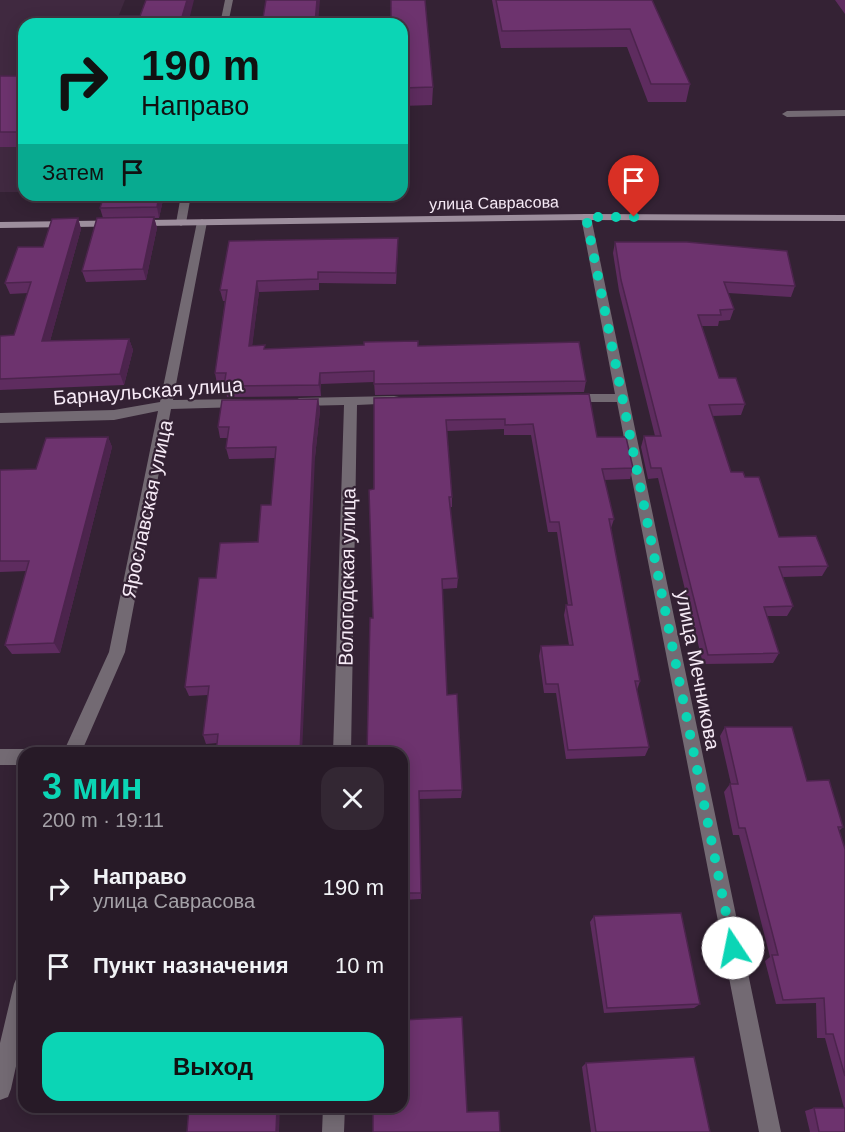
<!DOCTYPE html>
<html lang="ru">
<head>
<meta charset="utf-8">
<style>
  :root { --surface:#271a27; --page:#332733; --text:#f1f3f6; --muted:#a4a1a7; --line:#433844; --accent:#0bd5b5 }
  body { margin:0; font-family:Helvetica,sans-serif; background:var(--page); color:var(--text); height:100vh; display:flex; flex-direction:column; font-size:22px; white-space:nowrap }
  * { box-sizing:border-box; margin:0 }
  p { font-size:20px; color:var(--muted) }
  .icon { flex:none; width:33px; height:33px; fill:none; stroke:currentColor; stroke-width:2; stroke-linecap:round; stroke-linejoin:round }
  .map { position:relative; flex:1; overflow:hidden }
  .drawer { position:absolute; left:18px; top:747px; width:390px; height:366px; display:flex; flex-direction:column; background:var(--surface); border-radius:18px; box-shadow:0 3px 15px #0003,0 0 0 2px var(--line) }
  .drawer>* { flex:none }
  .guide { position:absolute; left:18px; top:18px; width:390px; height:183px; border-radius:18px; box-shadow:0 3px 15px #0003,0 0 0 2px var(--line); background:#0bd5b5; color:#111; overflow:hidden }
  .pin { position:absolute; display:grid; place-items:center; width:51px; height:51px; color:#fff; margin:-62px -26px; border-radius:50% 50% 50% 0; rotate:-45deg; box-shadow:0 0 6px #0007 }
  .pin .icon { rotate:45deg }
  .me { position:absolute; width:66px; margin:-33px; rotate:349deg; stroke-linejoin:round; filter:drop-shadow(0 0 4px #0008) }
  .turn { display:flex; align-items:center; gap:21px; height:126px; padding:0 24px; font-size:27px }
  .turn .icon { width:78px; height:78px; stroke-width:2.5 }
  .turn b { display:block; font-size:42px; line-height:51px }
  .then { display:flex; align-items:center; height:57px; padding:0 24px; background:#0003; gap:12px; font-size:22px }
  .round { display:grid; place-items:center; flex:none; width:63px; height:63px; border-radius:18px; background:var(--page) }
  .summary { display:flex; align-items:center; justify-content:space-between; height:102px; padding:0 24px }
  h1 { font-size:36px; font-weight:700; line-height:45px; color:var(--accent) }
  .cta { display:flex; gap:12px; margin-top:auto; padding:12px 24px }
  .cta a { flex:1; height:69px; border-radius:18px; background:var(--accent); color:#111; font-size:24px; font-weight:700; line-height:69px; text-align:center }
  ul { padding:0; list-style:none }
  li { display:flex; align-items:center; gap:18px; height:78px; padding:0 24px }
  li div { flex:1 }
  li b { display:block; font-size:22px }
  li em { font-style:normal }
  .map>svg:first-child { display:block }
  .built { fill:#402940 }
  .lines { fill:none; stroke-linecap:round; stroke-linejoin:round }
  .lane { fill:#736a73; fill-rule:evenodd }
  .street { fill:#736a73; fill-rule:evenodd }
  .secondary { fill:#9d8e9d; fill-rule:evenodd }
  .wall { fill:#5e2c5f }
  .shaded-wall { fill:#4c244d }
  .building { fill:#6d336e; stroke:#4c244d; stroke-width:1.5 }
  .route { stroke:#0bd5b5; stroke-width:10; stroke-dasharray:0 18 }
  .labels { text-anchor:middle; dominant-baseline:central; stroke-width:4.5; stroke-linejoin:round; paint-order:stroke }
  .far-street-label { font-size:16px; fill:#f6eaf6; stroke:#342234 }
  .street-label { font-size:20px; fill:#f6eaf6; stroke:#342234 }
</style>
</head>
<body>
<div class="map">
<svg width="845" height="1132" viewBox="0 0 845 1132">
  <rect width="100%" height="100%" fill="#342234"/>
  <path class="built" d="M0,0H125L119,15H150L147,24H24V192H0Z"/>
  <g class="lines">
    <path class="lane" d="M845,110V116L787,117L782,114L787,111Z"/>
    <path class="street" d="M225,0H233L228,24H220Z
      M181,195H191L186,223L181,226L176,223Z
      M586,214L591,217L781,1132H759L617,402H568L562,398L568,394H615L581,217Z
      M202,219L207,222L173,400L242,399L248,403L242,407L171,409L125,652L81,753H63L109,652L158,411L114,420L0,423V413L114,410L160,402L197,222Z
      M394,396L399,397L400,400L399,403L357,405L351,753H333L344,405L299,406L293,402L299,398Z
      M0,749H24L31,753H24V765H0Z
      M24,974V1030L11,1089L8,1097L0,1100V1043L14,984L17,977Z
      M323,1107H345L344,1132H322Z"/>
    <path class="secondary" d="M586,214L845,215V221L586,220L0,228V222Z"/>
  </g>
  <path class="wall" d="M492,0H652L690,84L686,102H648L627,47L501,48Z
    M835,0H845V14Z
    M402,24L433,87L432,105L402,106Z
    M0,76H24V147H0Z
    M163,200L159,218H154L157,228L146,280L86,282L82,271L103,218L100,208Z
    M78,218L81,229L50,341L129,339L133,350L124,385L0,390V336L14,335L28,293L10,294L5,283L43,247Z
    M398,238L396,284L319,283V290L259,292L252,345L265,349L418,346L586,381L584,392L375,395L374,382L321,384V396L227,397L225,384H217L215,373L225,301H223L220,290Z
    M615,242L795,286L791,297L728,293L734,309L730,320L719,321L718,326H701L719,378L745,404L741,415L712,416L731,472L745,477L779,537L828,566L822,576L783,577L793,606L787,616H767L779,653L773,663L703,664L658,478L648,479L641,447L644,436H655L619,291L613,253Z
    M589,394L597,437L633,468L630,479L604,480L614,519L611,528L640,681L637,690L649,747L645,756L566,759L556,693H544L539,656L541,646L569,645L564,615L566,605H568L557,532H548L531,435H504V429L447,431L452,497V507H450L458,578L457,588L442,589L447,695L462,790L461,798L419,799L421,899L402,900V753L373,618L374,398Z
    M318,399L320,410L315,457L217,743L206,744L203,735L208,695L189,696L185,687L216,578L258,542L271,505L275,458L229,459L226,448L228,438H220L218,427Z
    M108,437L112,447L60,653L12,654L5,645L26,571L0,572V470L36,469Z
    M725,727L807,781L843,827L839,831L845,849V1132H810L805,1111L814,1108H844L825,1038H817L816,1003L776,1004L765,961L770,957L739,835H733L724,792L730,784H731L720,736Z
    M594,916L700,1004L694,1008L604,1013L590,922Z
    M586,1063L710,1132H591L582,1067Z"/>
  <path class="shaded-wall" d="M187,0H194L188,24H180Z
    M317,0H320L318,24H315Z
    M159,195H162L163,200L159,218L157,207Z
    M154,217L157,228L146,280L143,269Z
    M78,218L81,229L47,352L42,341Z
    M398,238V249L396,284V273Z
    M257,281L259,292L251,356L249,346Z
    M129,339L133,350L124,385L120,374Z
    M320,373L321,384V396L319,385Z
    M318,399L320,410L315,457L302,753H300L313,446Z
    M108,437L112,447L60,653L54,643Z
    M277,1107H280L279,1132H276Z"/>
  <path class="building" d="M146,0H187L180,24H137Z
    M266,0H317L315,24H262Z
    M391,0H425L433,87L402,88V24H391Z
    M496,0H652L690,84H651L630,29L502,31Z
    M0,76H24V132H0Z
    M104,195H159L157,207L100,208Z
    M154,217L143,269L82,271L97,218Z
    M78,218L42,341L129,339L120,374L0,379V336L14,335L31,282L5,283L18,247H43L52,219Z
    M398,238L396,273L318,272V279L257,281L249,346L265,345L264,349L364,345V342L418,341V346L579,342L586,381L374,384V371L320,373L319,385L224,386L226,373H215L227,290H220L229,241Z
    M615,242H687L787,251L795,286L724,282L734,309L720,310L721,315H698L719,378H736L745,404L709,405L731,472H743L745,477H759L779,537L816,536L828,566L779,567L793,606L764,607L779,653L708,655L661,468H651L644,436H661L621,280Z
    M589,394L597,437H626L633,468L602,469L614,519H609L640,681H635L649,747L568,750L558,684H546L541,646L573,645L566,605H572L559,522H550L533,424L505,425V419L446,420L452,497H449L458,578L442,579L447,695L457,694L462,790L419,791L421,893H402V753H367L370,618H373L369,490L374,489V398Z
    M318,399L313,446L300,753H216L218,734L203,735L209,686L185,687L199,578H216L220,543L258,542L261,505H271L276,447L226,448L229,427H218L222,400Z
    M108,437L54,643L5,645L29,561H0V470L36,469L46,438Z
    M725,727H792L807,781L829,780L843,827H838L845,849V1076L833,1034H826L824,998L783,1000L772,955H778L745,828H739L730,784H738Z
    M681,913L700,1004L607,1008L594,916Z
    M462,1017L467,1112L499,1111L500,1132H373V1107H402V1020Z
    M694,1057L710,1132H596L586,1063Z
    M189,1107H277L276,1132H187Z
    M814,1108H845V1132H819Z"/>
  <g class="lines">
    <path class="route" d="M634,217H586L733,948"/>
  </g>
  <g class="labels">
    <g class="far-street-label">
      <text transform="translate(494 203) rotate(-1)">улица Саврасова</text>
    </g>
    <g class="street-label">
      <text transform="translate(148 391) rotate(-4)">Барнаульская улица</text>
      <text transform="translate(147 509) rotate(-78)">Ярославская улица</text>
      <text transform="translate(347 577) rotate(-89)">Вологодская улица</text>
      <text transform="translate(698 670) rotate(79)">улица Мечникова</text>
    </g>
  </g>
</svg>
<div class="pin" style="left:634px;top:217px;background:#d93025"><svg class="icon" aria-label="arrive" viewBox="0 0 24 24"><path d="M6 21V4h12l-3 4 3 4H6"/></svg></div>
<svg class="me" style="left:733px;top:948px" viewBox="-20 -20 40 40"><circle r="19" fill="#fff"/><path d="M0-13L10 11 0 6-10 11z" fill="#0bd5b5"/></svg>
<div class="guide">
<div class="turn"><svg class="icon" aria-label="right" viewBox="0 0 24 24"><path d="M7 20v-9h11M14 6l5 5-5 5"/></svg><div><b>190 m</b>Направо</div></div>
<div class="then">Затем<svg class="icon" aria-label="arrive" viewBox="0 0 24 24"><path d="M6 21V4h12l-3 4 3 4H6"/></svg></div>
</div>
<section class="drawer">
<div class="summary"><div><h1>3 мин</h1><p>200 m · 19:11</p></div><a class="round"><svg class="icon" aria-label="close" viewBox="0 0 24 24"><path d="M6 6l12 12M18 6L6 18"/></svg></a></div>
<ul>
<li><svg class="icon" aria-label="right" viewBox="0 0 24 24"><path d="M7 20v-9h11M14 6l5 5-5 5"/></svg><div><b>Направо</b><p>улица Саврасова</p></div><em>190 m</em></li>
<li><svg class="icon" aria-label="arrive" viewBox="0 0 24 24"><path d="M6 21V4h12l-3 4 3 4H6"/></svg><div><b>Пункт назначения</b></div><em>10 m</em></li>
</ul>
<div class="cta"><a>Выход</a></div>
</section>
</div>
</body>
</html>
